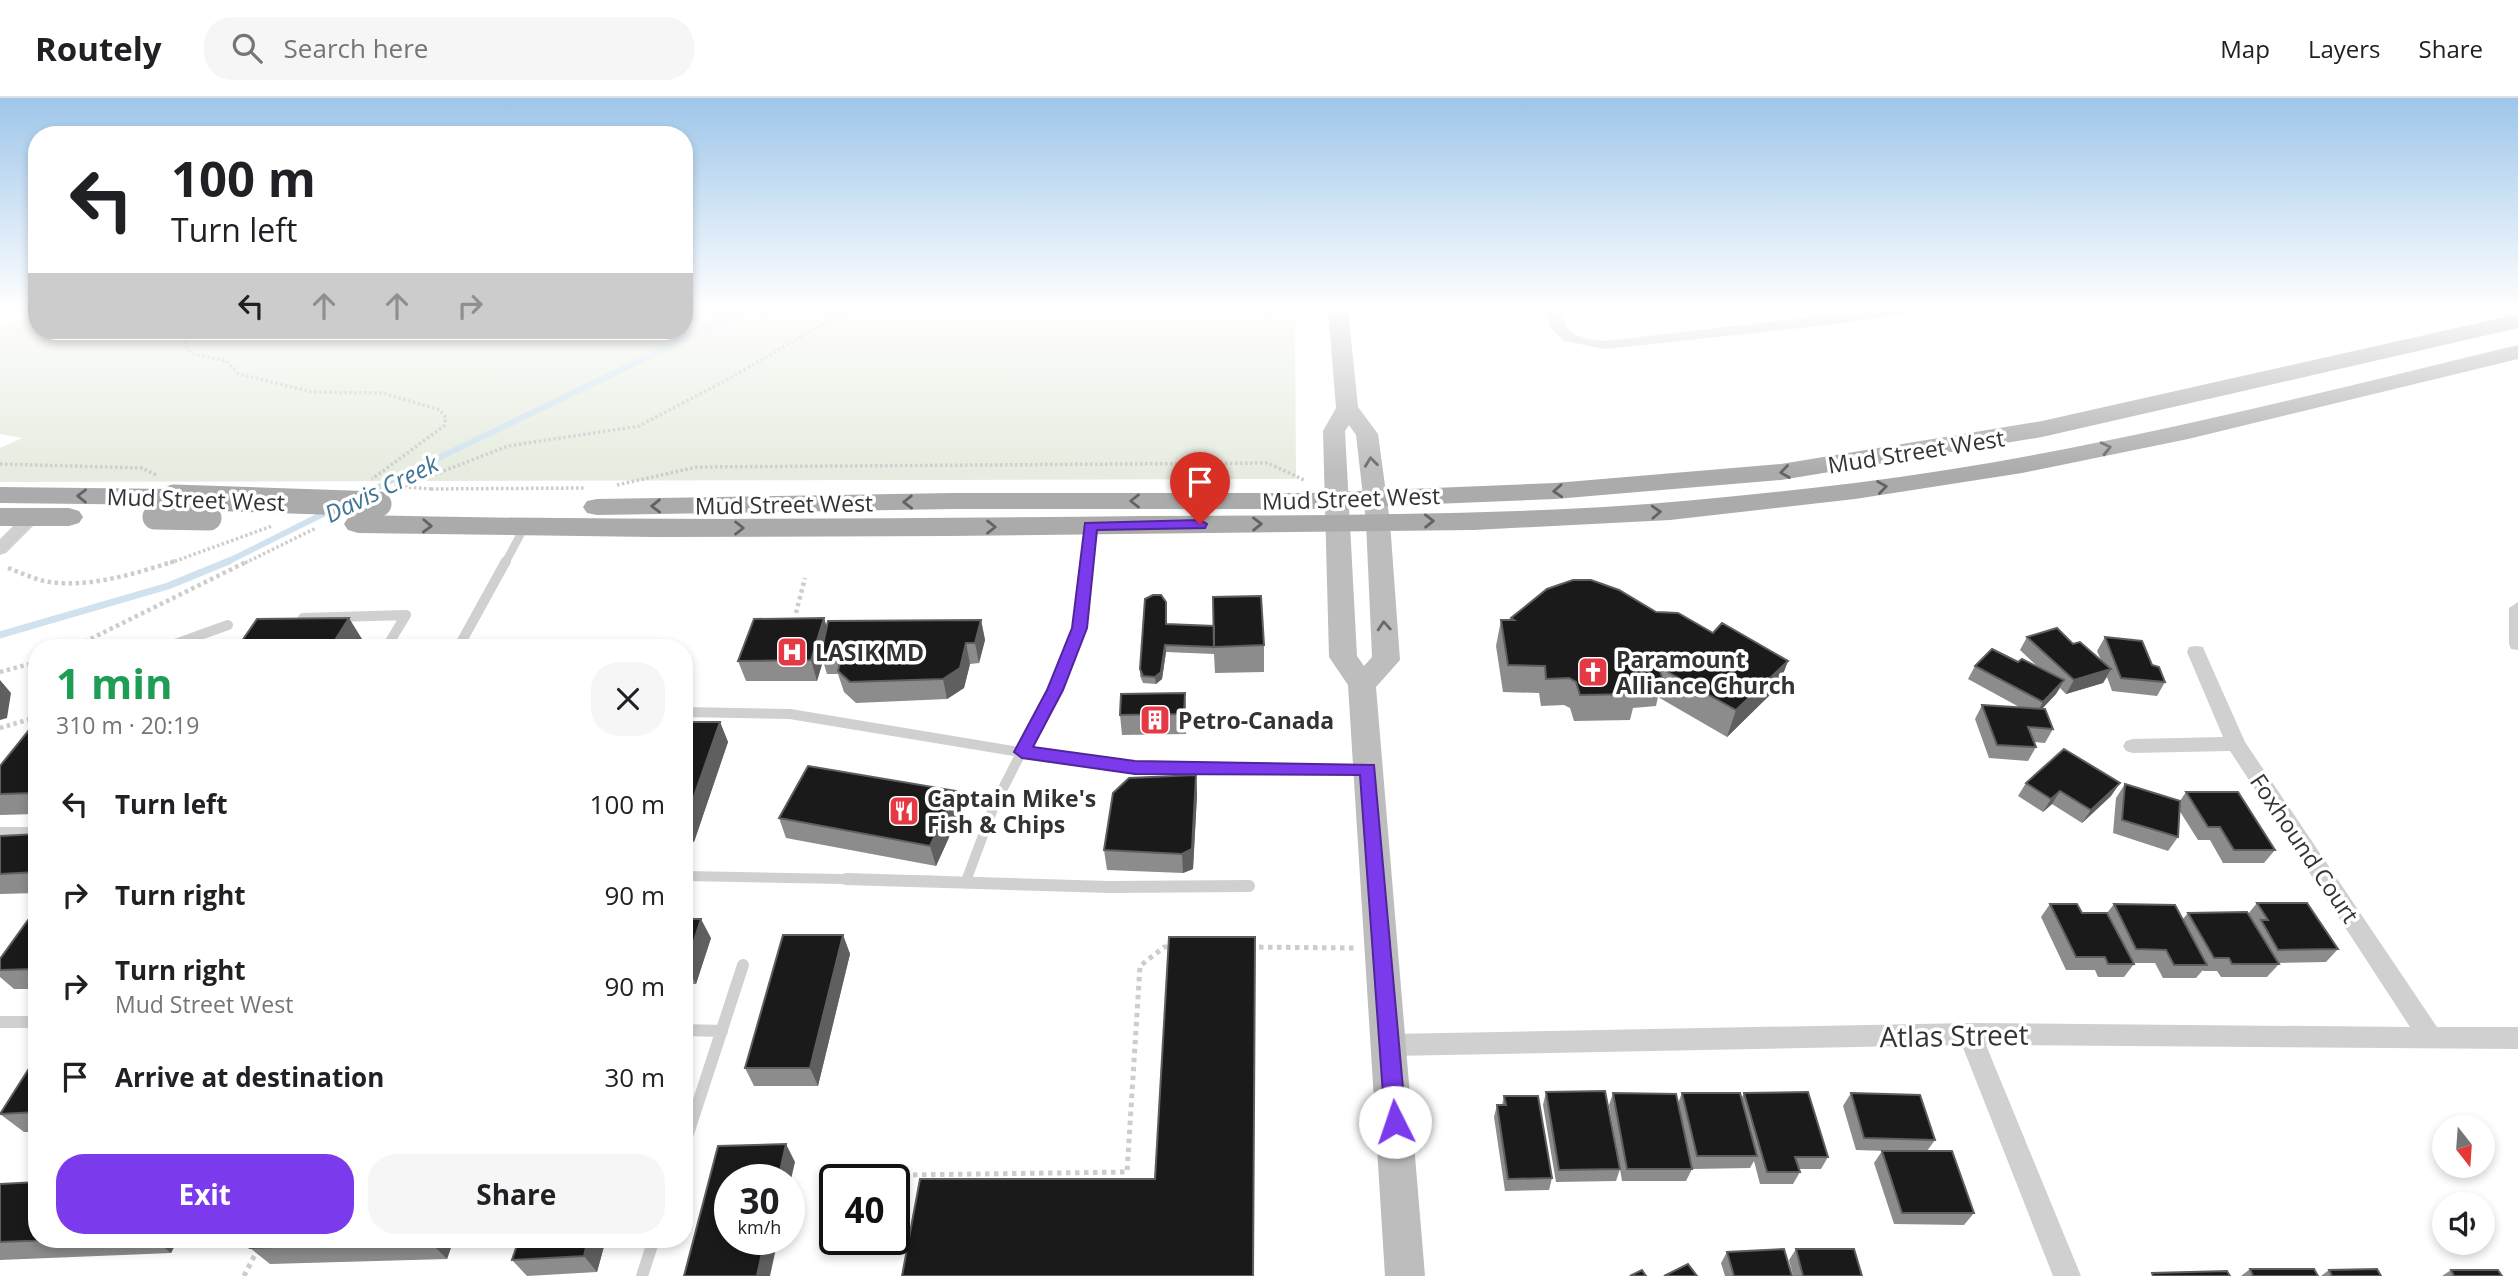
<!DOCTYPE html>
<html lang="en">
<head>
<meta charset="utf-8">
<style>
  :root { --surface:#fff; --page:#f6f6f6; --text:#202124; --muted:#757577; --line:#e0e0e0; --accent:#7c3aed }
  body { margin:0; font-family:"Open Sans",sans-serif; background:var(--page); color:var(--text); height:100vh; display:flex; flex-direction:column; font-size:26px; white-space:nowrap }
  * { box-sizing:border-box; margin:0 }
  p { font-size:23px; color:var(--muted) }
  .icon { flex:none; width:38px; height:38px; fill:none; stroke:currentColor; stroke-width:2; stroke-linecap:round; stroke-linejoin:round }
  .map { position:relative; flex:1; overflow:hidden }
  .side { position:absolute; left:28px; top:541px; width:665px; height:609px; display:flex; flex-direction:column; background:var(--surface); border-radius:28px; box-shadow:0 4px 10px #0003 }
  .side>* { flex:none }
  .banner { position:absolute; left:28px; top:28px; width:665px; height:214px; border-radius:28px; box-shadow:0 4px 10px #0003; background:#fff; color:var(--text); overflow:hidden }
  .needle { width:46px; rotate:163deg }
  .fabs { position:absolute; left:2432px; top:1017px; display:grid; gap:14px }
  .fabs a { display:grid; place-items:center; width:63px; height:63px; border-radius:50%; background:var(--surface); box-shadow:0 4px 10px #0003; font-size:35px }
  .speed { position:absolute; left:714px; top:1066px; display:flex; gap:14px; font-size:35px; font-weight:700; text-align:center }
  .speed>* { display:grid; place-content:center; width:91px; height:91px; border-radius:50%; background:var(--surface); box-shadow:0 4px 10px #0003; line-height:1 }
  .speed small { font-size:18px; font-weight:400 }
  .speed .limit { border:4px solid #111; border-radius:10px; background:#fff; color:#111 }
  .pin { position:absolute; display:grid; place-items:center; width:60px; height:60px; color:#fff; margin:-72px -30px; border-radius:50% 50% 50% 0; rotate:-45deg; box-shadow:0 0 7px #0007 }
  .pin .icon { rotate:45deg }
  .me { position:absolute; width:77px; margin:-38px; rotate:356deg; stroke-linejoin:round; filter:drop-shadow(0 0 5px #0008) }
  .turn { display:flex; align-items:center; gap:24px; height:147px; padding:0 28px; font-size:32px }
  .turn .icon { width:91px; height:91px; stroke-width:2.5 }
  .turn b { display:block; font-size:49px; line-height:60px }
  .lanes { display:flex; align-items:center; height:66px; padding:0 28px; background:#0003; justify-content:center; gap:35px; direction:ltr }
  .lanes .off { opacity:.35 }
  .round { display:grid; place-items:center; flex:none; width:74px; height:74px; border-radius:28px; background:var(--page) }
  .overview { display:flex; align-items:center; justify-content:space-between; height:119px; padding:0 28px }
  h1 { font-size:42px; font-weight:700; line-height:52px; color:#1e9e55 }
  .action { display:flex; gap:14px; margin-top:auto; padding:14px 28px }
  .action a { flex:1; height:80px; border-radius:28px; background:var(--accent); color:#fff; font-size:28px; font-weight:700; line-height:80px; text-align:center }
  .action a+a { background:var(--page); color:var(--text) }
  ul { padding:0; list-style:none }
  li { display:flex; align-items:center; gap:21px; height:91px; padding:0 28px }
  li div { flex:1 }
  li b { display:block; font-size:26px }
  li em { font-style:normal }
  header { display:flex; align-items:center; gap:42px; box-sizing:border-box; height:98px; padding:0 35px; background:var(--surface); border-bottom:2px solid var(--line) }
  header strong { font-size:33px }
  nav { display:flex; gap:38px; margin-inline-start:auto; font-size:24px }
  .search { width:490px; height:63px; background:var(--page); display:flex; align-items:center; gap:18px; box-sizing:border-box; padding:0 24px; border-radius:28px; color:var(--muted); font-size:26px }
  .map>svg:first-child { display:block }
  .green { fill:#e6ecdf }
  .lines { fill:none; stroke-linecap:round; stroke-linejoin:round }
  .stream-far1 { stroke:#cfe2ee; stroke-width:6 }
  .stream { stroke:#cfe2ee; stroke-width:7 }
  .path-far2 { stroke:#cdcdcd; stroke-width:3.5; stroke-dasharray:2.5 2.5; stroke-linecap:butt }
  .path-far1 { stroke:#cdcdcd; stroke-width:4.5; stroke-dasharray:3.5 3.5; stroke-linecap:butt }
  .path { stroke:#cdcdcd; stroke-width:5; stroke-dasharray:4.5 4.5; stroke-linecap:butt }
  .lane-far2 { stroke:#d0d0d0; stroke-width:8 }
  .lane-far1 { stroke:#d0d0d0; stroke-width:10 }
  .lane { stroke:#d0d0d0; stroke-width:12 }
  .street { fill:#d0d0d0; fill-rule:evenodd }
  .secondary { fill:#bdbdbd; fill-rule:evenodd }
  .primary { fill:#ababab; fill-rule:evenodd }
  .path-bridge { stroke:#cdcdcd; stroke-width:3.5; stroke-dasharray:2.5 2.5; stroke-linecap:butt }
  .primary-bridge { stroke:#ababab; stroke-width:25 }
  .wall { fill:#8c8c8c }
  .shaded-wall { fill:#5f5f5f }
  .building { fill:#1a1a1a; stroke:#5f5f5f; stroke-width:2 }
  .oneway { stroke:#636363 }
  .oneway2 { stroke:#6a6a6a }
  .route { fill:#7c3aed; stroke:#51269a; stroke-width:2 }
  .labels { text-anchor:middle; dominant-baseline:central; stroke-width:7; stroke-linejoin:round; paint-order:stroke }
  .street-label { font-size:23px; fill:#333; stroke:#fff }
  .poi-label { font-size:23px; font-weight:bold; fill:#333; stroke:#fff; text-anchor:start }
  .water-label { font-size:24px; font-style:italic; fill:#3f7597; stroke:#fff }
  .near-street-label { font-size:28px; fill:#333; stroke:#fff }
</style>
</head>
<body>
<header>
<strong>Routely</strong>
<div class="search"><svg class="icon" aria-label="search" viewBox="0 0 24 24"><circle cx="10" cy="10" r="6"/><path d="M15 15l6 6"/></svg>Search here</div>
<nav><a>Map</a><a>Layers</a><a>Share</a></nav>
</header>
<div class="map">
<svg width="2518" height="1178" viewBox="0 0 2518 1178">
  <rect width="100%" height="100%" fill="#fff"/>
  <path class="green" d="M684,210H1295L1296,381L0,384V350L22,340L0,336V228L37,217V233H263L260,241L280,233H684Z"/>
  <g class="lines">
    <path class="stream-far1" d="M362,397L749,210
      M225,465L329,413"/>
    <path class="stream" d="M0,537L168,488L229,463"/>
    <path class="path-far2" d="M184,233L187,250L194,256L226,263L239,276L312,294L382,295L440,312L446,320L444,328L372,381
      M0,366L142,370L158,378
      M617,387L697,369L1268,365L1306,383
      M397,391L508,348L639,328L734,278L850,210
      M431,391L584,390
      M170,465L272,428
      M245,465L316,430"/>
    <path class="path-far1" d="M8,470C22,475 35,482 50,484C90,490 137,475 175,463
      M796,515L805,480
      M72,550L248,463
      M0,574L37,564
      M0,630L37,619"/>
    <path class="path" d="M1250,849L1354,850
      M904,1077L1127,1074L1140,868L1164,849H1172
      M244,1178L263,1141"/>
    <path class="lane-far2" d="M505,465L524,430
      M1086,465L1090,428"/>
    <path class="lane-far1" d="M303,520L406,517L386,550
      M164,550L228,527
      M458,550L506,463
      M684,614L790,616L1068,662L1135,669L1365,671
      M0,734H37
      M684,778L945,783
      M966,783L994,708L1071,557L1079,530L1086,463"/>
    <path class="lane" d="M846,781L1109,789L1249,788
      M0,924H37
      M684,932L722,933
      M684,1048L743,867
      M642,1178L654,1141"/>
    <path class="street" d="M1544,210H1558C1568,238 1576,240 1605,243L1889,210H1923L1916,214L1828,227L1605,251L1564,243L1551,230Z
      M32,414L38,415L40,419L38,423L6,455L0,457V441L26,415Z
      M2518,504V552L2511,551L2509,546V510Z
      M2196,548L2203,549L2205,554L2245,644L2437,929H2518V951L1986,947L2081,1178H2053L1962,947L1390,958L1381,955L1378,947L1381,939L1390,936L1970,925L2410,929L2230,653L2133,655L2126,653L2123,648L2126,643L2133,641L2223,639L2187,554L2189,549Z"/>
    <path class="secondary" d="M1328,210H1348L1358,309L1378,336L1390,424L1400,562L1376,589L1425,1178H1385L1348,587L1329,559L1323,333L1336,310ZM1349,327L1356,337L1366,424L1372,559L1364,568L1357,558L1345,333Z"/>
    <path class="primary" d="M2518,216V230L2042,339L1781,382L1555,401L1310,411H953L597,417L587,415L583,409L587,403L597,401L953,395H1310L1555,385L1781,366L2042,323Z
      M2518,247V261L2188,341L2022,375L1855,401L1670,422L1474,432L949,438L654,439L358,435L348,432L344,426L348,420L358,417C620,423 883,421 1145,418C1298,417 1452,418 1604,409C1688,404 1771,395 1855,385C2079,357 2298,300 2518,247Z
      M0,389L174,391L184,393L188,399L184,405L174,407L0,405Z
      M0,410H69L79,413L83,419L79,425L69,428H0Z"/>
    <path class="path-bridge" d="M394,388L431,391"/>
    <path class="primary-bridge" d="M174,399L379,406
      M155,419L209,420"/>
  </g>
  <path class="wall" d="M1656,514L1788,563L1778,589L1727,639L1658,599L1656,608L1633,610L1630,622L1574,623L1570,610L1564,607L1541,608L1539,595L1503,594L1496,548L1501,522H1511V520Z
    M824,520L827,530L981,522L985,542L979,565L970,566L964,590L947,601L856,605L844,594L838,576H827L823,563L817,583H746L738,563Z
    M1166,526L1264,547V574L1215,575L1214,556L1166,554L1162,581L1156,586L1143,585L1140,578V571Z
    M2027,539L2073,546L2101,562L2097,553L2105,539L2152,567L2165,584L2157,598L2112,593L2107,579L2103,585L2066,596L2060,590L2056,596L2042,611L2053,631L2045,645L2034,644L2036,649L2028,663L1989,660L1975,621L1982,607L2021,610L1968,581L1975,568L2038,569L2020,552Z
    M1185,595L1186,636L1122,637L1120,617Z
    M37,622V716L0,717V668Z
    M684,624H720L728,644L694,744H684Z
    M1196,677L1197,697L1193,771L1183,775L1107,772L1104,752Z
    M2026,685L2111,698L2082,725L2052,706L2043,714L2018,698Z
    M2125,686L2180,703L2186,694L2275,752L2264,765H2223L2210,742H2198L2179,712L2178,739L2168,753L2113,735L2116,700Z
    M956,693L961,713L936,768L786,740L779,720Z
    M37,736V795L0,796V738Z
    M2257,805L2338,851L2326,864L2278,865L2279,866L2267,879H2221L2217,873H2203V872L2196,880H2163L2155,865H2133L2134,866L2124,879H2098L2095,872H2066L2041,819L2050,806L2082,815H2107L2114,806L2183,821L2188,815L2248,816Z
    M684,821L711,840L696,886H684Z
    M37,822V891H14L0,879V861Z
    M843,837L850,856L818,988H754L745,970Z
    M37,961V1034H24L0,1016Z
    M1546,994L1617,1053L1609,1007L1613,995L1678,1005L1682,995L1741,1001L1744,995L1828,1059L1821,1071H1799L1800,1074L1793,1086H1760L1754,1063L1750,1070L1692,1071L1686,1083H1622L1620,1071L1616,1083L1556,1084L1543,1007Z
    M1851,995L1935,1042L1927,1053L1974,1115L1964,1127L1894,1126L1874,1065L1882,1053H1886L1856,1052L1843,1008Z
    M1504,998L1552,1080L1549,1092L1505,1093L1494,1019L1497,1007H1502Z
    M0,1086L37,1141H178L171,1155L0,1162Z
    M454,1141L447,1161L270,1166L250,1150Z
    M606,1141L597,1174L527,1178L512,1162Z
    M1796,1151L1862,1178H1793L1789,1162Z
    M1727,1154L1792,1178H1725L1721,1165Z
    M2250,1171L2318,1178H2241Z
    M2329,1172L2381,1178H2321Z
    M2451,1172L2502,1178H2442Z"/>
  <path class="shaded-wall" d="M349,520L362,541L356,550H330Z
    M824,520L830,540L821,556L823,563L817,583L811,562Z
    M981,522L985,542L979,565L975,545Z
    M183,543L187,550H177Z
    M966,545L970,566L964,590L947,601L943,581Z
    M1165,547L1166,554L1162,581L1156,586L1155,579Z
    M1788,563L1778,589L1727,639L1736,612Z
    M2111,571L2103,585L2066,596L2074,582Z
    M0,582L11,595L7,620L0,622Z
    M2064,582L2056,596L2035,618L2043,604Z
    M1185,595L1186,615V636L1184,616Z
    M720,624L728,644L694,744L685,724Z
    M1196,677L1197,697L1193,771L1183,775L1182,756Z
    M2120,685L2111,698L2082,725L2091,712Z
    M956,693L961,713L936,768L930,748Z
    M2060,693L2052,706L2043,714L2051,701Z
    M701,821L711,840L696,886L686,867Z
    M843,837L850,856L818,988L810,970Z
    M786,1046L795,1064L789,1090V1082H778Z
    M153,1141H178L171,1155Z
    M431,1141H454L447,1161L430,1144Z
    M588,1141H606L597,1174L584,1158Z
    M765,1141H778L770,1178H757Z"/>
  <path class="building" d="M1573,482H1591L1619,492L1656,514L1678,515L1713,535L1722,525L1788,563L1736,612L1666,573H1660L1663,582L1634,584L1637,596L1580,597L1576,584L1569,580L1546,581L1545,568L1508,567L1501,522H1514L1511,520L1547,491Z
    M1153,497H1161L1166,504V526L1214,528V549L1165,547L1161,574L1155,579L1143,578L1140,571L1145,501Z
    M1261,498L1264,547L1214,549L1213,499Z
    M349,520L330,550H237L257,521Z
    M824,520L811,562L738,563L754,521Z
    M981,522L975,545H966L960,570L943,581L850,584L838,573L842,555L821,556L828,523Z
    M2057,530L2073,546L2080,544L2111,571L2074,582L2027,539Z
    M2105,539L2142,543L2152,567L2159,569L2165,584L2121,580Z
    M128,542L183,543L177,550H121Z
    M1992,551L2018,564L2022,561L2064,582L2043,604L1975,568Z
    M1185,595L1184,616L1120,617L1121,596Z
    M1982,607L2045,611L2053,631L2028,629L2036,649L1997,647Z
    M37,622V695L0,696V668Z
    M684,624H720L685,724H684Z
    M2064,651L2120,685L2091,712L2060,693L2051,701L2026,685Z
    M808,668L956,693L930,748L779,720Z
    M1196,677L1192,751L1182,756L1104,752L1113,695L1129,680Z
    M2125,686L2180,703L2178,739L2122,722Z
    M2186,694H2238L2275,752H2234L2220,729H2208Z
    M37,736V774L0,776V738Z
    M2257,805H2307L2338,851L2278,852L2261,822H2268Z
    M2050,806H2077L2082,815H2107L2134,866H2108L2105,859H2076Z
    M2114,806L2175,807L2207,867H2174L2166,852L2136,851Z
    M2247,814L2279,866H2232L2229,860H2214L2188,815Z
    M684,821H701L686,867H684Z
    M28,822H37V871L0,872V861Z
    M783,837H843L810,970H745Z
    M1169,839H1255L1253,1178H902L920,1081H1155Z
    M35,961H37V1014L0,1016Z
    M1605,993L1620,1071L1559,1072L1546,994Z
    M1808,994L1828,1059H1795L1800,1074H1767L1744,995Z
    M1613,995L1676,996L1692,1071H1627Z
    M1682,995H1740L1757,1058H1697Z
    M1851,995L1920,997L1935,1042L1864,1040Z
    M1504,998H1538L1552,1080L1508,1081L1497,1007H1506Z
    M786,1046L778,1082H730V1141H765L757,1178H684L718,1048Z
    M1882,1053H1952L1974,1115H1902Z
    M37,1084V1141H75L0,1144V1086Z
    M254,1141H431L430,1144L250,1150Z
    M519,1141H588L584,1158L512,1162Z
    M1784,1151L1792,1178H1734L1727,1154Z
    M1796,1151H1854L1862,1178H1803Z
    M1688,1166L1697,1178H1664Z
    M2250,1171H2314L2318,1178H2253Z
    M2377,1171L2381,1178H2332L2329,1172Z
    M1642,1172L1646,1178H1630Z
    M2451,1172H2498L2502,1178H2454Z
    M2227,1173L2230,1178H2153L2152,1175Z"/>
  <defs><path id="oneway-chevron" d="M-2-3.5L2.5 0L-2 3.5" fill="none" stroke-width="1.6" stroke-linecap="round" stroke-linejoin="round" transform="scale(1.75)"/></defs>
  <g class="oneway">
    <use href="#oneway-chevron" transform="translate(2106 350) rotate(-13)"/>
    <use href="#oneway-chevron" transform="translate(1785 374) rotate(172)"/>
    <use href="#oneway-chevron" transform="translate(1882 389) rotate(-8)"/>
    <use href="#oneway-chevron" transform="translate(1558 393) rotate(177)"/>
    <use href="#oneway-chevron" transform="translate(82 398) rotate(-179)"/>
    <use href="#oneway-chevron" transform="translate(1135 403) rotate(-180)"/>
    <use href="#oneway-chevron" transform="translate(908 404) rotate(179)"/>
    <use href="#oneway-chevron" transform="translate(656 408) rotate(179)"/>
    <use href="#oneway-chevron" transform="translate(1656 414) rotate(-3)"/>
    <use href="#oneway-chevron" transform="translate(1429 423) rotate(-1)"/>
    <use href="#oneway-chevron" transform="translate(1257 426) rotate(-1)"/>
    <use href="#oneway-chevron" transform="translate(427 428) rotate(2)"/>
    <use href="#oneway-chevron" transform="translate(991 429)"/>
    <use href="#oneway-chevron" transform="translate(739 430)"/>
  </g>
  <g class="oneway2">
    <use href="#oneway-chevron" transform="translate(1371 364) rotate(-97)"/>
    <use href="#oneway-chevron" transform="translate(1384 528) rotate(-94)"/>
  </g>
  <linearGradient id="sky" x2="0" y2="1"><stop stop-color="#9ec6ea"/><stop offset="0.56" stop-color="#fff"/><stop offset="1" stop-color="#fff" stop-opacity="0"/></linearGradient>
  <rect width="2518" height="375" fill="url(#sky)"/>
  <path class="route" d="M1200,422L1207,426L1205,430L1097,432L1087,530L1063,592L1033,649L1135,663L1374,667L1406,1024L1403,1031L1395,1033L1388,1031L1385,1024L1360,677L1135,676L1022,660L1014,654L1047,592L1072,530L1085,425Z"/>
  <defs>
    <g id="hospital-square" transform="scale(1.575)"><rect x="-9" y="-9" width="18" height="18" rx="4" fill="#e63946" stroke="#fff"/><path d="M-5-5h3v3.5h4V-5h3V5h-3V1.5h-4V5h-3Z" fill="#fff"/></g>
    <g id="church-square" transform="scale(1.575)"><rect x="-9" y="-9" width="18" height="18" rx="4" fill="#e63946" stroke="#fff"/><path d="M-1.2-6h2.4v3.5h3.3v2.4h-3.3V6h-2.4V-.1h-3.3v-2.4h3.3Z" fill="#fff"/></g>
    <g id="building-square" transform="scale(1.575)"><rect x="-9" y="-9" width="18" height="18" rx="4" fill="#e63946" stroke="#fff"/><path d="M-4-6H4V6H1V3H-1V6H-4ZM-2.5-4.3h1.7v1.8h-1.7ZM.8-4.3h1.7v1.8H.8ZM-2.5-1h1.7V.8h-1.7ZM.8-1h1.7V.8H.8Z" fill="#fff"/></g>
    <g id="restaurant-square" transform="scale(1.575)"><rect x="-9" y="-9" width="18" height="18" rx="4" fill="#e63946" stroke="#fff"/><path d="M-5-6h1v4h1v-4h1v4h1v-4h1v5L-1.5 .5V6h-2V.5L-5-1ZM5-6V6H3V1.5H1.5Q1.5-4 5-6Z" fill="#fff"/></g>
  </defs>
  <g fill-rule="evenodd">
    <use href="#hospital-square" x="792" y="554"/>
    <use href="#church-square" x="1593" y="574"/>
    <use href="#building-square" x="1155" y="622"/>
    <use href="#restaurant-square" x="904" y="713"/>
  </g>
  <g class="labels">
    <g class="street-label">
      <text transform="translate(1916 353) rotate(-9)">Mud Street West</text>
      <text transform="translate(1351 400) rotate(-2)">Mud Street West</text>
      <text transform="translate(196 401) rotate(2)">Mud Street West</text>
      <text transform="translate(784 406) rotate(-1)">Mud Street West</text>
      <text transform="translate(2305 750) rotate(56)">Foxhound Court</text>
    </g>
    <g class="poi-label">
      <text x="815" y="554">LASIK MD</text>
      <text x="1616" y="561">Paramount<tspan x="1616" dy="26">Alliance Church</tspan></text>
      <text x="1178" y="622">Petro-Canada</text>
      <text x="927" y="700">Captain Mike's<tspan x="927" dy="26">Fish &amp; Chips</tspan></text>
    </g>
    <g class="water-label">
      <text transform="translate(381 390) rotate(-26)">Davis Creek</text>
    </g>
    <g class="near-street-label">
      <text transform="translate(1954 937) rotate(-1)">Atlas Street</text>
    </g>
  </g>
</svg>
<div class="fabs">
<a><svg class="needle" viewBox="-14 -14 28 28"><path d="M0-13l5 13h-10z" fill="#e53935"/><path d="M0 13l5-13h-10z" fill="#757577"/></svg></a>
<a><svg class="icon" aria-label="sound" viewBox="0 0 24 24"><path d="M4 9h4l5-4v14l-5-4H4zM17 9q2 3 0 6"/></svg></a>
</div>
<div class="speed"><div>30<small>km/h</small></div><div class="limit">40</div></div>
<div class="pin" style="left:1200px;top:426px;background:#d93025"><svg class="icon" aria-label="arrive" viewBox="0 0 24 24"><path d="M6 21V4h12l-3 4 3 4H6"/></svg></div>
<svg class="me" style="left:1395px;top:1024px" viewBox="-20 -20 40 40"><circle r="19" fill="#fff"/><path d="M0-13L10 11 0 6-10 11z" fill="#7c3aed"/></svg>
<div class="banner">
<div class="turn"><svg class="icon" aria-label="left" viewBox="0 0 24 24"><path d="M17 20v-9H6M10 6l-5 5 5 5"/></svg><div><b>100 m</b>Turn left</div></div>
<div class="lanes"><svg class="icon" aria-label="left" viewBox="0 0 24 24"><path d="M17 20v-9H6M10 6l-5 5 5 5"/></svg><svg class="icon off" aria-label="ahead" viewBox="0 0 24 24"><path d="M12 20V5M6 11l6-6 6 6"/></svg><svg class="icon off" aria-label="ahead" viewBox="0 0 24 24"><path d="M12 20V5M6 11l6-6 6 6"/></svg><svg class="icon off" aria-label="right" viewBox="0 0 24 24"><path d="M7 20v-9h11M14 6l5 5-5 5"/></svg></div>
</div>
<section class="side">
<div class="overview"><div><h1>1 min</h1><p>310 m · 20:19</p></div><a class="round"><svg class="icon" aria-label="close" viewBox="0 0 24 24"><path d="M6 6l12 12M18 6L6 18"/></svg></a></div>
<ul>
<li><svg class="icon" aria-label="left" viewBox="0 0 24 24"><path d="M17 20v-9H6M10 6l-5 5 5 5"/></svg><div><b>Turn left</b></div><em>100 m</em></li>
<li><svg class="icon" aria-label="right" viewBox="0 0 24 24"><path d="M7 20v-9h11M14 6l5 5-5 5"/></svg><div><b>Turn right</b></div><em>90 m</em></li>
<li><svg class="icon" aria-label="right" viewBox="0 0 24 24"><path d="M7 20v-9h11M14 6l5 5-5 5"/></svg><div><b>Turn right</b><p>Mud Street West</p></div><em>90 m</em></li>
<li><svg class="icon" aria-label="arrive" viewBox="0 0 24 24"><path d="M6 21V4h12l-3 4 3 4H6"/></svg><div><b>Arrive at destination</b></div><em>30 m</em></li>
</ul>
<div class="action"><a>Exit</a><a>Share</a></div>
</section>
</div>
</body>
</html>
